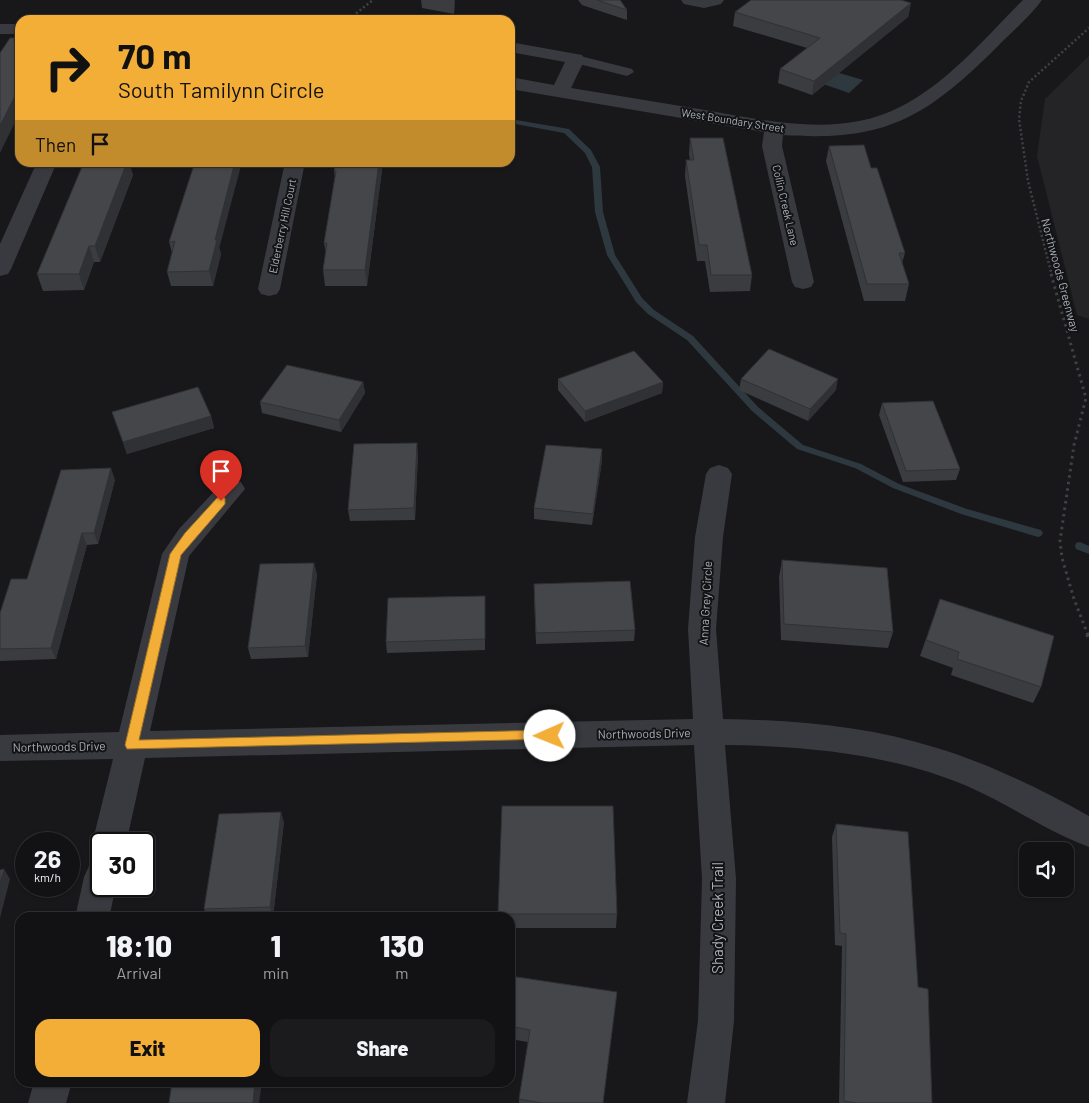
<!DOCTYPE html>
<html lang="en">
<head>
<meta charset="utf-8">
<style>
  :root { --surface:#121214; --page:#1b1b1d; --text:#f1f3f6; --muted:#9c9ea0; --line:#313234; --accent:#f3ae38 }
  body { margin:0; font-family:Barlow,sans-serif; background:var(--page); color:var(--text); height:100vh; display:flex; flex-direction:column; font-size:19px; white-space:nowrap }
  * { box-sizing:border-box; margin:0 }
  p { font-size:16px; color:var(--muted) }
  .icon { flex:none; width:28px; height:28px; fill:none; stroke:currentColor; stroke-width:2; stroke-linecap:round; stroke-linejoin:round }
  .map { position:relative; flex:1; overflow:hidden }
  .drawer { position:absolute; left:15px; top:912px; width:500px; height:175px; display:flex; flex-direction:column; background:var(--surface); border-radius:15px; box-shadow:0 1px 4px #0004,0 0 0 1px var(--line) }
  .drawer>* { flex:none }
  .guide { position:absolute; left:15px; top:15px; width:500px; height:152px; border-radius:15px; box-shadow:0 1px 4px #0004,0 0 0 1px var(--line); background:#f3ae38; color:#111; overflow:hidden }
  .buttons { position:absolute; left:1019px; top:842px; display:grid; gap:10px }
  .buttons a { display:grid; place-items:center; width:55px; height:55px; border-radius:10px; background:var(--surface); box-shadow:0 1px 4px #0004,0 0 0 1px var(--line); font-size:25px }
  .speed { position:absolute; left:15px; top:832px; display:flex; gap:10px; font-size:25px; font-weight:700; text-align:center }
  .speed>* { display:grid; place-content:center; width:65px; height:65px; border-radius:50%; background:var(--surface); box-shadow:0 1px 4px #0004,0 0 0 1px var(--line); line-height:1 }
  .speed small { font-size:12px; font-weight:400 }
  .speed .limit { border:2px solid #111; border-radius:8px; background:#fff; color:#111 }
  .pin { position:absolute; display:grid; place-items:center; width:42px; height:42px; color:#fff; margin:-51px -21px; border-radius:50% 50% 50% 0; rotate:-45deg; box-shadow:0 0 5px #0007 }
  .pin .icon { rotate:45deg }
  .me { position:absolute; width:55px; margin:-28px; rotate:269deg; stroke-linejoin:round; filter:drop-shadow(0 0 4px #0008) }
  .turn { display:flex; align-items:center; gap:18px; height:105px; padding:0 20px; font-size:22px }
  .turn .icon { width:65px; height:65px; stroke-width:2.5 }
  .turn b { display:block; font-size:35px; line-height:42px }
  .then { display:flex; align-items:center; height:48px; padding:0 20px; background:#0003; gap:10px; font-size:19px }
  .eta { display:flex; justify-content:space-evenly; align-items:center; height:85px; text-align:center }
  .eta b { font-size:30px; font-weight:800; line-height:35px }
  .button { display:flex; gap:10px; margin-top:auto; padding:10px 20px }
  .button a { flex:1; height:58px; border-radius:15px; background:var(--accent); color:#111; font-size:20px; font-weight:800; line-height:58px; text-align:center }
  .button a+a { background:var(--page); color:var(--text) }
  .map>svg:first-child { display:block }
  .built { fill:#242427 }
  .water { fill:#2e383f }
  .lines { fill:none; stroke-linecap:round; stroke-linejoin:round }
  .stream { fill:#2e383f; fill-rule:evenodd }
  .path-far2 { stroke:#3f4146; stroke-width:2.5; stroke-dasharray:2 2.5; stroke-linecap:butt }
  .path-far1 { stroke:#3f4146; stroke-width:3; stroke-dasharray:2.5 4; stroke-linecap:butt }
  .path { stroke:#3f4146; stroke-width:4; stroke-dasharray:3 4.5; stroke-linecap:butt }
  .service { fill:#393a3f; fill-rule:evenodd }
  .minor { fill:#393a3f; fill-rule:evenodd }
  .wall { fill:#3a3c40 }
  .shaded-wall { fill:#303134 }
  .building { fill:#44464a; stroke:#303134 }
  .route { fill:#f3ae38; stroke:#9e7124 }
  .labels { text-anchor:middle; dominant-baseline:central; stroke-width:4; stroke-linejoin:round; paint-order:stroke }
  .far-street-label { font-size:11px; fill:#aab0ba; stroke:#131315 }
  .street-label { font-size:12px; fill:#aab0ba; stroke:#131315 }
  .near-street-label { font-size:15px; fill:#aab0ba; stroke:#131315 }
</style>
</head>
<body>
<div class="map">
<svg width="1089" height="1103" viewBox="0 0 1089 1103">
  <rect width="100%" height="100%" fill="#18181a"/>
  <path class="built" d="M1089,56V319L1077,315L1037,156L1045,99Z"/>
  <path class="water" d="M836,72L863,80L849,93L803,77Z"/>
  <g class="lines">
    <path class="stream" d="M510,119L569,129L591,150L600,167L603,212L615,255L642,298L654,310L693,336L758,407L803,445L861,464L899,484L967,509L1041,530L1043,533L1041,536L1038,537L961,514L893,488L855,468L797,449L752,411L687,340L648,314L636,302L607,255L595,212L592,167L585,153L564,133L510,123Z
      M1080,542L1089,546V554L1076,549L1075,546L1076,543Z"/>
    <path class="path-far2" d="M349,19L373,0
      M1052,276L1028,181L1019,119L1021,101L1029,82L1089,28"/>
    <path class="path-far1" d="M1051,274L1086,398L1074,445L1060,541L1062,558L1074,599L1088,635"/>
    <path class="path" d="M1087,634L1089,638"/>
    <path class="service" d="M576,55L632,69L634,72L627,76L571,62L569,59L571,56Z"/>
    <path class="minor" d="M681,0H724L721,4L704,8L684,4Z
      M1023,0H1042C1029,18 1009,34 994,50C924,119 883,142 783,135L782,146L814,282L811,287L803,289L795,287L792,282L762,146L764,132L510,89V77L554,85L565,62L510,52V42L582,55L585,59L571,88C614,95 656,102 699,109C764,120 838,139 900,107C948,83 986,37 1023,0Z
      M0,24H20V34H0Z
      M37,162H57L11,269L8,274L0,276V244Z
      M285,162H305L280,289L277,294L269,296L261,294L258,289Z
      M719,465L728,468L732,474L723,537L716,629L723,719C796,720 867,726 937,748C990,764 1040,789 1089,816V847C1047,831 1008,804 967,786C891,754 807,746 725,745L736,879L734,1021L725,1103H687L698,1021L702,879L694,745L145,758L126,844H101V856L97,854L92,844L113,759L0,761V735L119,732L162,554L179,529L223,482L232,480L241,482L245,489L189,556L150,731L693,719L688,629L695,537L706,474L710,468Z
      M101,862V886H116L109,918H75L84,877L89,866Z
      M34,1082H72L66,1103H28Z"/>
  </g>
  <path class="wall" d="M421,0H455L454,14L422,8Z
    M578,0H620L627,10V20L582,5Z
    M911,3L908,17L812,95L778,83L780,69L807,48L733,26L735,12Z
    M690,138L752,275L750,291L710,292L705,261H697L685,176L686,160H690L689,154Z
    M829,146L871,168L905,253L902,263L909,284L905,301H864L826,161Z
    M84,162H134L131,169L133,175L100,262H94L84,290L43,291L37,274Z
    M195,162L221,254L213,286H171L167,272L172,253L169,242Z
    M336,162H383L367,286H325L323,270L326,253L324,243L335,178L334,171Z
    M558,379L663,382L662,393L585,422L558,390Z
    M741,379L836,390L808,421L739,390Z
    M363,382L365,393L341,432L262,413L260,402Z
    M882,403L960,469L956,480L903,482L879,415Z
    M112,412L211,416L214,428L127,454Z
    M602,449V461L592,525L534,519V508Z
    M418,454L415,520L350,521L348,510Z
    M115,480L98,544L87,545L56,659L0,661V613Z
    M782,560L893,632L888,648L781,640L779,577Z
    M317,574L308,657L251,659L248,648Z
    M534,595L635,630L634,641L536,644Z
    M485,596V650L387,653L386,642Z
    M940,599L1041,687L1033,703L951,675L953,668L920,656Z
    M284,822L273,917L208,918L204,909Z
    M836,824L918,987L932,1103H839L842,946L835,945L832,837Z
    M498,914H617L616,928H510V918H499Z
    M510,976L604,1103H519V1099L528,1042L510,1039Z"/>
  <path class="shaded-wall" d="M454,0H455L454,14Z
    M911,3L908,17L812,95L814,81Z
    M20,86V112L0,153V126Z
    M126,162H134L131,169L133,175L100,262L95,246Z
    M235,162H242L219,249L221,254L213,286L209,271L215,240Z
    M379,162H383L367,286L365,270Z
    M89,246L94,262L84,290L79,274Z
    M838,379L836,390L808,421L810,409Z
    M363,382L365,393L341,432L339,420Z
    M663,382L662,393L585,422V411Z
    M211,416L214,428L127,454L123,442Z
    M417,443L418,454L415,520L414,508Z
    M602,449V461L592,525L593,514Z
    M111,468L115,480L98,544L94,533Z
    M82,533L87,545L56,659L51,648Z
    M314,563L317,574L308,657L305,646Z
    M281,812L284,822L273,917L270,907Z
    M4,869L10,879L0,918V884Z
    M255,1082H262L259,1103H253Z"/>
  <path class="building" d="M597,0H620L627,10Z
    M751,0H901L911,3L814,81L780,69L820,38L735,12Z
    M10,38H20V86L0,126V53Z
    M690,138H723L752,275H711L707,245H699L686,160H694Z
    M864,145L871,168H877L905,253H899L909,284H867L829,146Z
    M84,162H127L95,246H89L79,274H37Z
    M195,162H235L215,240H217L209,271L167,272L175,241L169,242Z
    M336,162H379L365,270H323L327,243H324L336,171H334Z
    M769,349L838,379L810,409L741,379Z
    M634,351L663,382L585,411L558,379Z
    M287,365L363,382L339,420L260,402Z
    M198,387L211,416L123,442L112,412Z
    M933,401L960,469L906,471L882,403Z
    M417,443L414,508L348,510L354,444Z
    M546,445L602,449L593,514L534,508Z
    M111,468L94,533H82L51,648L0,649V613L11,579H27L61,470Z
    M782,560L887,568L893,632L784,624Z
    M314,563L305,646L248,648L260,564Z
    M630,581L635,630L536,633L534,584Z
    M485,596V639L386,642L388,598Z
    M940,599L1054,636L1041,687L957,659L959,652L926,640Z
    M502,806H613L617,914H498Z
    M281,812L270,907L204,909L219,814Z
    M836,824L908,832L918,987L928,989L932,1103H857L844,1101L846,934L840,933Z
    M4,869L0,884V870Z
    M510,976L617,992L603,1103H542L519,1099L530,1030L510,1026Z
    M172,1082H255L253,1103H169Z"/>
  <path class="route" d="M221,497L225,498V504L181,555L139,740L550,730L554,732L556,736L554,739L127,749L125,745L170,554L185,533L217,498Z"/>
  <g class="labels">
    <g class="far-street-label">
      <text transform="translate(733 120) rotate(9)">West Boundary Street</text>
      <text transform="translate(786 205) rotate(77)">Collin Creek Lane</text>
      <text transform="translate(282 226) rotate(-78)">Elderberry Hill Court</text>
    </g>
    <g class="street-label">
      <text transform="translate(1061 275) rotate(75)">Northwoods Greenway</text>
      <text transform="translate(705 603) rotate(-87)">Anna Grey Circle</text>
      <text transform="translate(644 733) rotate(-1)">Northwoods Drive</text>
      <text transform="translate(59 746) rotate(-1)">Northwoods Drive</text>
    </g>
    <g class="near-street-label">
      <text transform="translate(717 918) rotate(-90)">Shady Creek Trail</text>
    </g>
  </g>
</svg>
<div class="buttons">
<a><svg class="icon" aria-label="sound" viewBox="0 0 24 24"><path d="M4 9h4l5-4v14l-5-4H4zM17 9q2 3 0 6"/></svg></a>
</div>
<div class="speed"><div>26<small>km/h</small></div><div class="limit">30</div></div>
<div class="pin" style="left:221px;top:501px;background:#d93025"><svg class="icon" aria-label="arrive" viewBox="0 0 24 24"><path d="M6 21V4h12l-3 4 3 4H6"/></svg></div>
<svg class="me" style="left:550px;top:736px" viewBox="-20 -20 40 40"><circle r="19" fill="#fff"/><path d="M0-13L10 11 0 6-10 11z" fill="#f3ae38"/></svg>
<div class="guide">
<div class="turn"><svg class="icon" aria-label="right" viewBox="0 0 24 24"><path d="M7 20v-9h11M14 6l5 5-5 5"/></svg><div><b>70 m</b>South Tamilynn Circle</div></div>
<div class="then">Then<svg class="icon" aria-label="arrive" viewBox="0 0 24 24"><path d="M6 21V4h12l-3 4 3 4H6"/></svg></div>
</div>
<section class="drawer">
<div class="eta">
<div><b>18:10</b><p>Arrival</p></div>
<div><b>1</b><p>min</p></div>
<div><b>130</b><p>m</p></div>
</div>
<div class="button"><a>Exit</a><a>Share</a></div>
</section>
</div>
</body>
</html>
